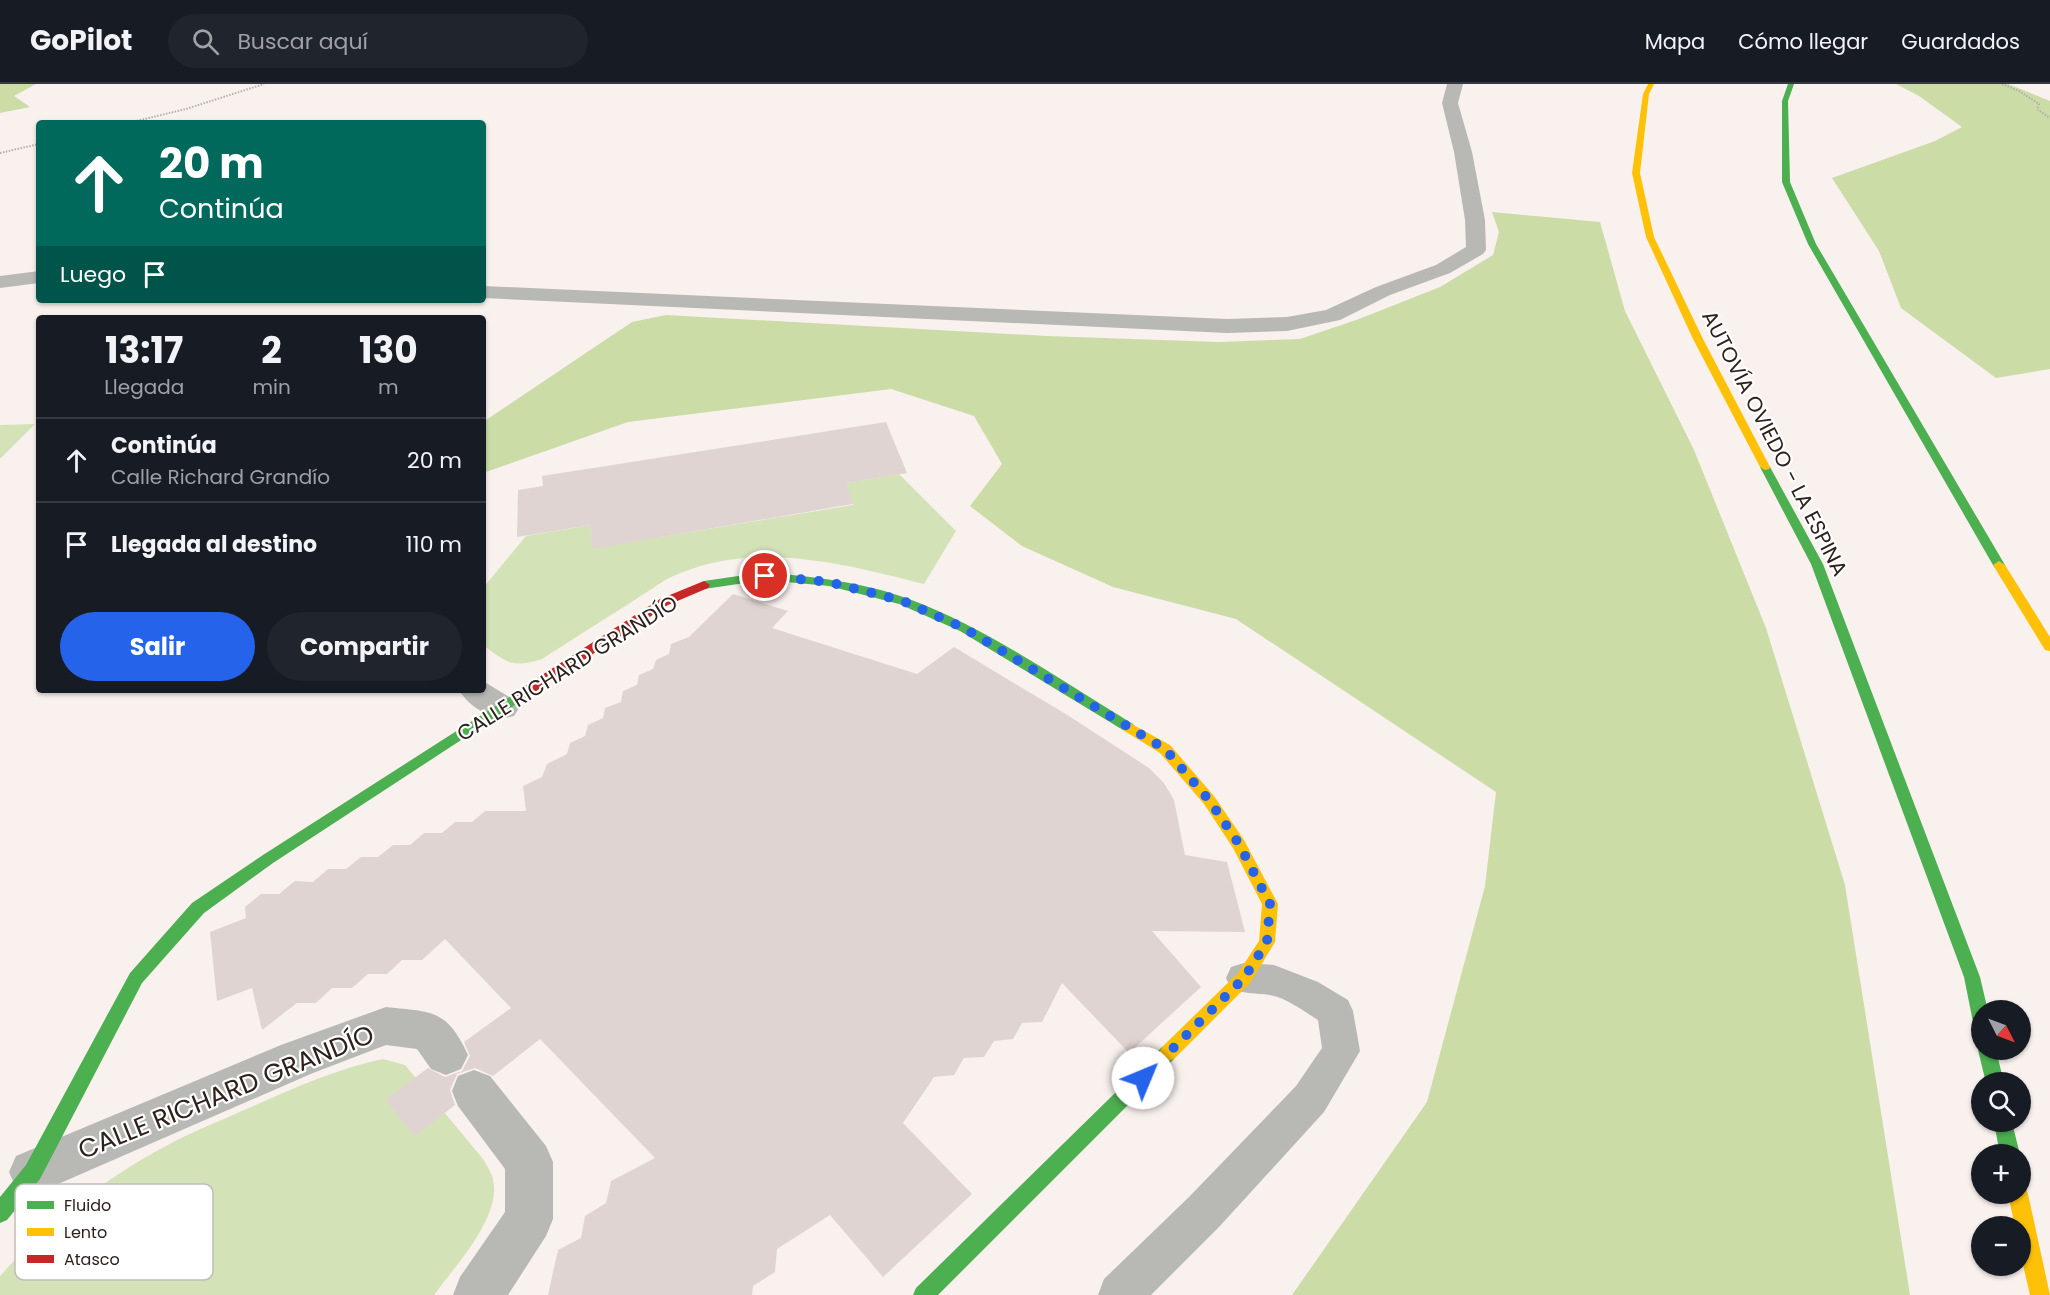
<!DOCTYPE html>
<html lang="es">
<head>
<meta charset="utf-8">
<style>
  :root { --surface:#171b24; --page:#20242c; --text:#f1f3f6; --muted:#9ea1a6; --line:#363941; --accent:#2563eb }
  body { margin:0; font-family:Poppins,sans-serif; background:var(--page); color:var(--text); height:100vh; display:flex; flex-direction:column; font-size:22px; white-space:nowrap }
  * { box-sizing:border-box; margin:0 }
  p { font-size:20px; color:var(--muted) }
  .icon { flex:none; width:33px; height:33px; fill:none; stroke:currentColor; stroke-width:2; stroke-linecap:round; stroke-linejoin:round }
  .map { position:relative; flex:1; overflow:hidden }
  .sheet { position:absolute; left:36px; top:231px; width:450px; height:378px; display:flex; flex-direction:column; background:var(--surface); border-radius:6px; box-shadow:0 2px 4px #0004 }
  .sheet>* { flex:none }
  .guide { position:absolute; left:36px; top:36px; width:450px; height:183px; border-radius:6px; box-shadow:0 2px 4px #0004; background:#00695c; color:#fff; overflow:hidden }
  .needle { width:39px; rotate:132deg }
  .buttons { position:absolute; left:1971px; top:916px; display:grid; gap:12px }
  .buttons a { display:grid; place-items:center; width:60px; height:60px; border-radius:50%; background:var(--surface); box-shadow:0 2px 4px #0004; font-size:30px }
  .pin { position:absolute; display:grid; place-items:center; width:51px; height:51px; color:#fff; margin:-26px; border:3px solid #fff; border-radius:50%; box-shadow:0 2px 6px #0007 }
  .me { position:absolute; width:66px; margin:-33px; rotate:45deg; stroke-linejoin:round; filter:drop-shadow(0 0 4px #0008) }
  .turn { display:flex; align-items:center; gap:21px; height:126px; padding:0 24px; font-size:27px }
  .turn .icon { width:78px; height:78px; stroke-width:2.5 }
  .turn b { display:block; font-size:42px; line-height:51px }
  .then { display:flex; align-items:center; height:57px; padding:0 24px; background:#0003; gap:12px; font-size:22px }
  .eta { display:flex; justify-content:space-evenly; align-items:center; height:102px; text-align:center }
  .eta b { font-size:36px; font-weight:700; line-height:42px }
  .primary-button { display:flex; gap:12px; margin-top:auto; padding:12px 24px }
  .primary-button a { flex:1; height:69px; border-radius:36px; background:var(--accent); color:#fff; font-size:24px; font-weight:700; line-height:69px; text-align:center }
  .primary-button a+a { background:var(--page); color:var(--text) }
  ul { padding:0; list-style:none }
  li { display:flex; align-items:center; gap:18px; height:84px; padding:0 24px; border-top:2px solid var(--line) }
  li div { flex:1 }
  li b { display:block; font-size:22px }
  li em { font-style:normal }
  header { display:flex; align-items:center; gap:36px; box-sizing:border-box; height:84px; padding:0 30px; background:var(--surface); border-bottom:2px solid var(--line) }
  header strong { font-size:28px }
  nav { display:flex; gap:33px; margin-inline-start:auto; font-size:21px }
  .search { width:420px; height:54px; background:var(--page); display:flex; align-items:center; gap:15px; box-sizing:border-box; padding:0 21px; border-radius:33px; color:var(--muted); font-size:22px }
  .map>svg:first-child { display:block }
  .green { fill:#d4e2b8 }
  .forest { fill:#cbdca6 }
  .building { fill:#e0d4d2 }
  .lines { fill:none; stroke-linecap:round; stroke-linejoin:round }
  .path { stroke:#b2b0ad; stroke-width:2; stroke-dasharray:1.5 1.5; stroke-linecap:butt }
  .lane { fill:#b8b9b5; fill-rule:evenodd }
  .street { fill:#b8b9b5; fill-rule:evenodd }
  .fast { fill:#4caf50; fill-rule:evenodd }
  .slow { fill:#ffc107; fill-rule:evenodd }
  .jam { fill:#c62828; fill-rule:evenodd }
  .route { stroke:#2563eb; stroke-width:10; stroke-dasharray:0 18 }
  .labels { text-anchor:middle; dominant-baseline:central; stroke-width:4.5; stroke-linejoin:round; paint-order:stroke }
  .street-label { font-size:21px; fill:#2e211b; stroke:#fff }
  .near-street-label { font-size:26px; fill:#2e211b; stroke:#fff }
  .key { fill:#fff; stroke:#c0bcbb; stroke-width:1.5 }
  .key-label { font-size:16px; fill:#2e211b }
</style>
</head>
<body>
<header>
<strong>GoPilot</strong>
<div class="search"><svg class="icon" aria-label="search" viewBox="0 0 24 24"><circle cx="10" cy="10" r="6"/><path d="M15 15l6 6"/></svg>Buscar aquí</div>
<nav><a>Mapa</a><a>Cómo llegar</a><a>Guardados</a></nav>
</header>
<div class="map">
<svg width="2050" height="1211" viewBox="0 0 2050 1211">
  <rect width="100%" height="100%" fill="#f9f1ee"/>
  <path class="green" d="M35,340L1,374H0V341Z
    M899,390L956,447L924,500C842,479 750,455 669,494C655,502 641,512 627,521C598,539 570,557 542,575C512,585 506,578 483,561V504L526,452L591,441L593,464L853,421L845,399Z
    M383,975L405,981L483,1075C486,1080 490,1086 492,1092C505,1130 455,1182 434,1211H0V1192C46,1141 104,1095 164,1063C191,1048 222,1036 251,1023C294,1004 336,985 383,975Z"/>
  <path class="forest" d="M0,0H36L14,12L30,23L0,29Z
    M1896,0H2008L2050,17V285L1996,294L1901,224L1879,167L1832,94L1935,57L1962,43L1919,12Z
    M1492,128L1600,138L1625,227L1694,366L1766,544L1845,801L1910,1211H1292L1427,1018L1485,802L1496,708L1236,535L1113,503L1022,462L970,422L1002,380L974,332L891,305L628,338L483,389V338L632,238L666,231L1046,252L1219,258L1300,255L1359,235L1440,203L1493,171L1499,148Z"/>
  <path class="building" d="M886,338L907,389L846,399L853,420L592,465L591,441L517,453L518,406L543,402L542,392Z
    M733,510L788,527L772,544L917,590L954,563L1069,632L1149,684L1164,699L1174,716L1185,771L1227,778L1245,848L1152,847L1201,903L1129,969L1062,899L1042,938L1022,939L1013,955L994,957L984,973L964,974L954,991L934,993L903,1039L972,1110L883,1193L830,1131L777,1165L775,1188L753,1202L752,1211H548L558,1166L581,1154L585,1132L606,1119L611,1097L655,1074L540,955L493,992L475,984L457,990L450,1006L455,1021L415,1052L385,1016L428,984L445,993L462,987L470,972L464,958L511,924L445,855L422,876H402L387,890H368L352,904H332L316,919H297L262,946L252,904L217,917L210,848L246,834L245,823L261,810H279L295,797L313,798L328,785H346L361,773H378L393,761H410L424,749H442L455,738H472L485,727H526L523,702L542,693L547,680L567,670L570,659L585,652L588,641L603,634L605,624L621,618L623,607L637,601L639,591L653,585L656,576L669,570L671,560L689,553Z"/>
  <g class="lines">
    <path class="path" d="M2002,0L2019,7L2039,20L2037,25L2050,34
      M128,39L186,25L264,0
      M0,69L39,60"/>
    <path class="lane" d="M1244,879L1274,881L1318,898L1348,916L1353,927L1360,967L1324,1028L1219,1143L1151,1211H1098L1104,1195L1189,1113L1296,1002L1322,964L1318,936C1303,927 1287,914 1270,911C1256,909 1245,910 1231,905L1226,894L1231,883Z"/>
    <path class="street" d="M1447,0H1463L1458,19L1472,68L1485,136L1486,166L1483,170L1450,189L1390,211L1340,236L1287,247L1227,249L483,214V202L1227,235L1287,233L1326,226L1376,203L1436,181L1466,163L1465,136L1454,68L1442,19Z
      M39,187V199L0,204V192Z
      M483,597L514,616L519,624L514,632C493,638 470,624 459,606H483Z
      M386,923C432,928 447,925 468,971L461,985L446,991L431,985L417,965L386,961L313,989L33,1111L16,1104L9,1088L16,1072L281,961Z
      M474,986L490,992L546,1062L553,1078V1135L546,1152L508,1211H453L460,1193L505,1128V1085L458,1022L452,1007L458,992Z"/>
    <path class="fast" d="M1788,0H1794L1788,17L1790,98L1816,160L2005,481L2003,484H1995L1993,481L1808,160L1782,98V17Z
      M1765,380L1770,383L1823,480L1980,893L1988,927H1982V946L1976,943L1973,938L1964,893L1811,480L1760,383Z
      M765,488C813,493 863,498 909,515C989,545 1060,596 1133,640L1135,643L1128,648L1123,646L960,547L899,520L829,502L765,496L704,505L698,501L704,497Z
      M522,605L527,607L529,610L527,613L273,779L204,829L142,899L40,1095L7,1136L0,1139V1113L26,1081L130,889L192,819L263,771Z
      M1982,960V966H1996L2004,999H1986L1978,966Z
      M1168,961L1174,963L1177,969L1174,975L938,1211H913L916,1204L1162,963Z
      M1994,1038H2012L2020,1071H2000Z"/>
    <path class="slow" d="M1648,0H1654L1649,10L1640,89L1654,153L1703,255L1770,383L1769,385L1765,386L1760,383L1693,255L1646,153L1632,89L1643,10Z
      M1999,477L2005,481L2050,553V567L2045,566L1993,481Z
      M1128,638L1170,661L1214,712L1244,756L1278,820L1275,858L1250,899L1174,975L1168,977L1162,975L1159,969L1162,963L1238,889L1259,857L1262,820L1233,764L1204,720L1160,669L1123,646L1121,643L1123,640Z
      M2020,1101L2025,1103L2028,1110L2050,1211H2030L2020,1168V1143H2015L2008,1110H2020Z"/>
    <path class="jam" d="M704,497L710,501L708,504L668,521L527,613H517L515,610L517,607L660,515Z"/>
  </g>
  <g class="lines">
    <path class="route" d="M765,492L829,498L903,517L964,544L1165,665L1209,716L1239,760L1270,820L1267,858L1244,894L1143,994"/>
  </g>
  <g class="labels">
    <g class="street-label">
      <text transform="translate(1775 359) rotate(63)">AUTOVÍA OVIEDO - LA ESPINA</text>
      <text transform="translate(567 584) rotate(-32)">CALLE RICHARD GRANDÍO</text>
    </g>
    <g class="near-street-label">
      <text transform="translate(226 1008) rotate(-22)">CALLE RICHARD GRANDÍO</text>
    </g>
  </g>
  <rect x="15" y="1100" width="198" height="96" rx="9" class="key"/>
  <rect x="27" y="1117" width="27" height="8" fill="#4caf50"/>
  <rect x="27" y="1144" width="27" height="8" fill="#ffc107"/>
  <rect x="27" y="1171" width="27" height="8" fill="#c62828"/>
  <g class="key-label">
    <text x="64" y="1127">Fluido</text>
    <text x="64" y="1154">Lento</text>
    <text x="64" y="1181">Atasco</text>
  </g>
</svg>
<div class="buttons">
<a><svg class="needle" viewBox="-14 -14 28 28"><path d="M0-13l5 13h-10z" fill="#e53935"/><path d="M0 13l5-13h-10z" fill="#9ea1a6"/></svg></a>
<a><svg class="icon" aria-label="search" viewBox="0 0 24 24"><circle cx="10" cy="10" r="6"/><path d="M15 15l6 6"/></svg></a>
<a>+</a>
<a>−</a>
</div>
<div class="pin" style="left:765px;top:492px;background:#d93025"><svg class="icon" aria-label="arrive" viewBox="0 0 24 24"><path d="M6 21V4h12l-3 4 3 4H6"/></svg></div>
<svg class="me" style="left:1143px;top:994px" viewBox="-20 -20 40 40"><circle r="19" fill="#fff"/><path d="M0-13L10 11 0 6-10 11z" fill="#2563eb"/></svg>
<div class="guide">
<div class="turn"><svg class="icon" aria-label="ahead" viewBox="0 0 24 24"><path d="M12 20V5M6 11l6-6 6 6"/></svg><div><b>20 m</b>Continúa</div></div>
<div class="then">Luego<svg class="icon" aria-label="arrive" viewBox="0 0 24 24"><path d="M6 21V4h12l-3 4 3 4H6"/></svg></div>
</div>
<section class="sheet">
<div class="eta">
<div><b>13:17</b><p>Llegada</p></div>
<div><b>2</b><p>min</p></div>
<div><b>130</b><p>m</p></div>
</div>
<ul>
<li><svg class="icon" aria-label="ahead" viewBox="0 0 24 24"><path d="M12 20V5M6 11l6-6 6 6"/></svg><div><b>Continúa</b><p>Calle Richard Grandío</p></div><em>20 m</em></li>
<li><svg class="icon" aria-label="arrive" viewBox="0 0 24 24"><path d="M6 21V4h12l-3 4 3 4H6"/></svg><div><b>Llegada al destino</b></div><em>110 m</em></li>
</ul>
<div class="primary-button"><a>Salir</a><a>Compartir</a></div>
</section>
</div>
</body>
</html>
